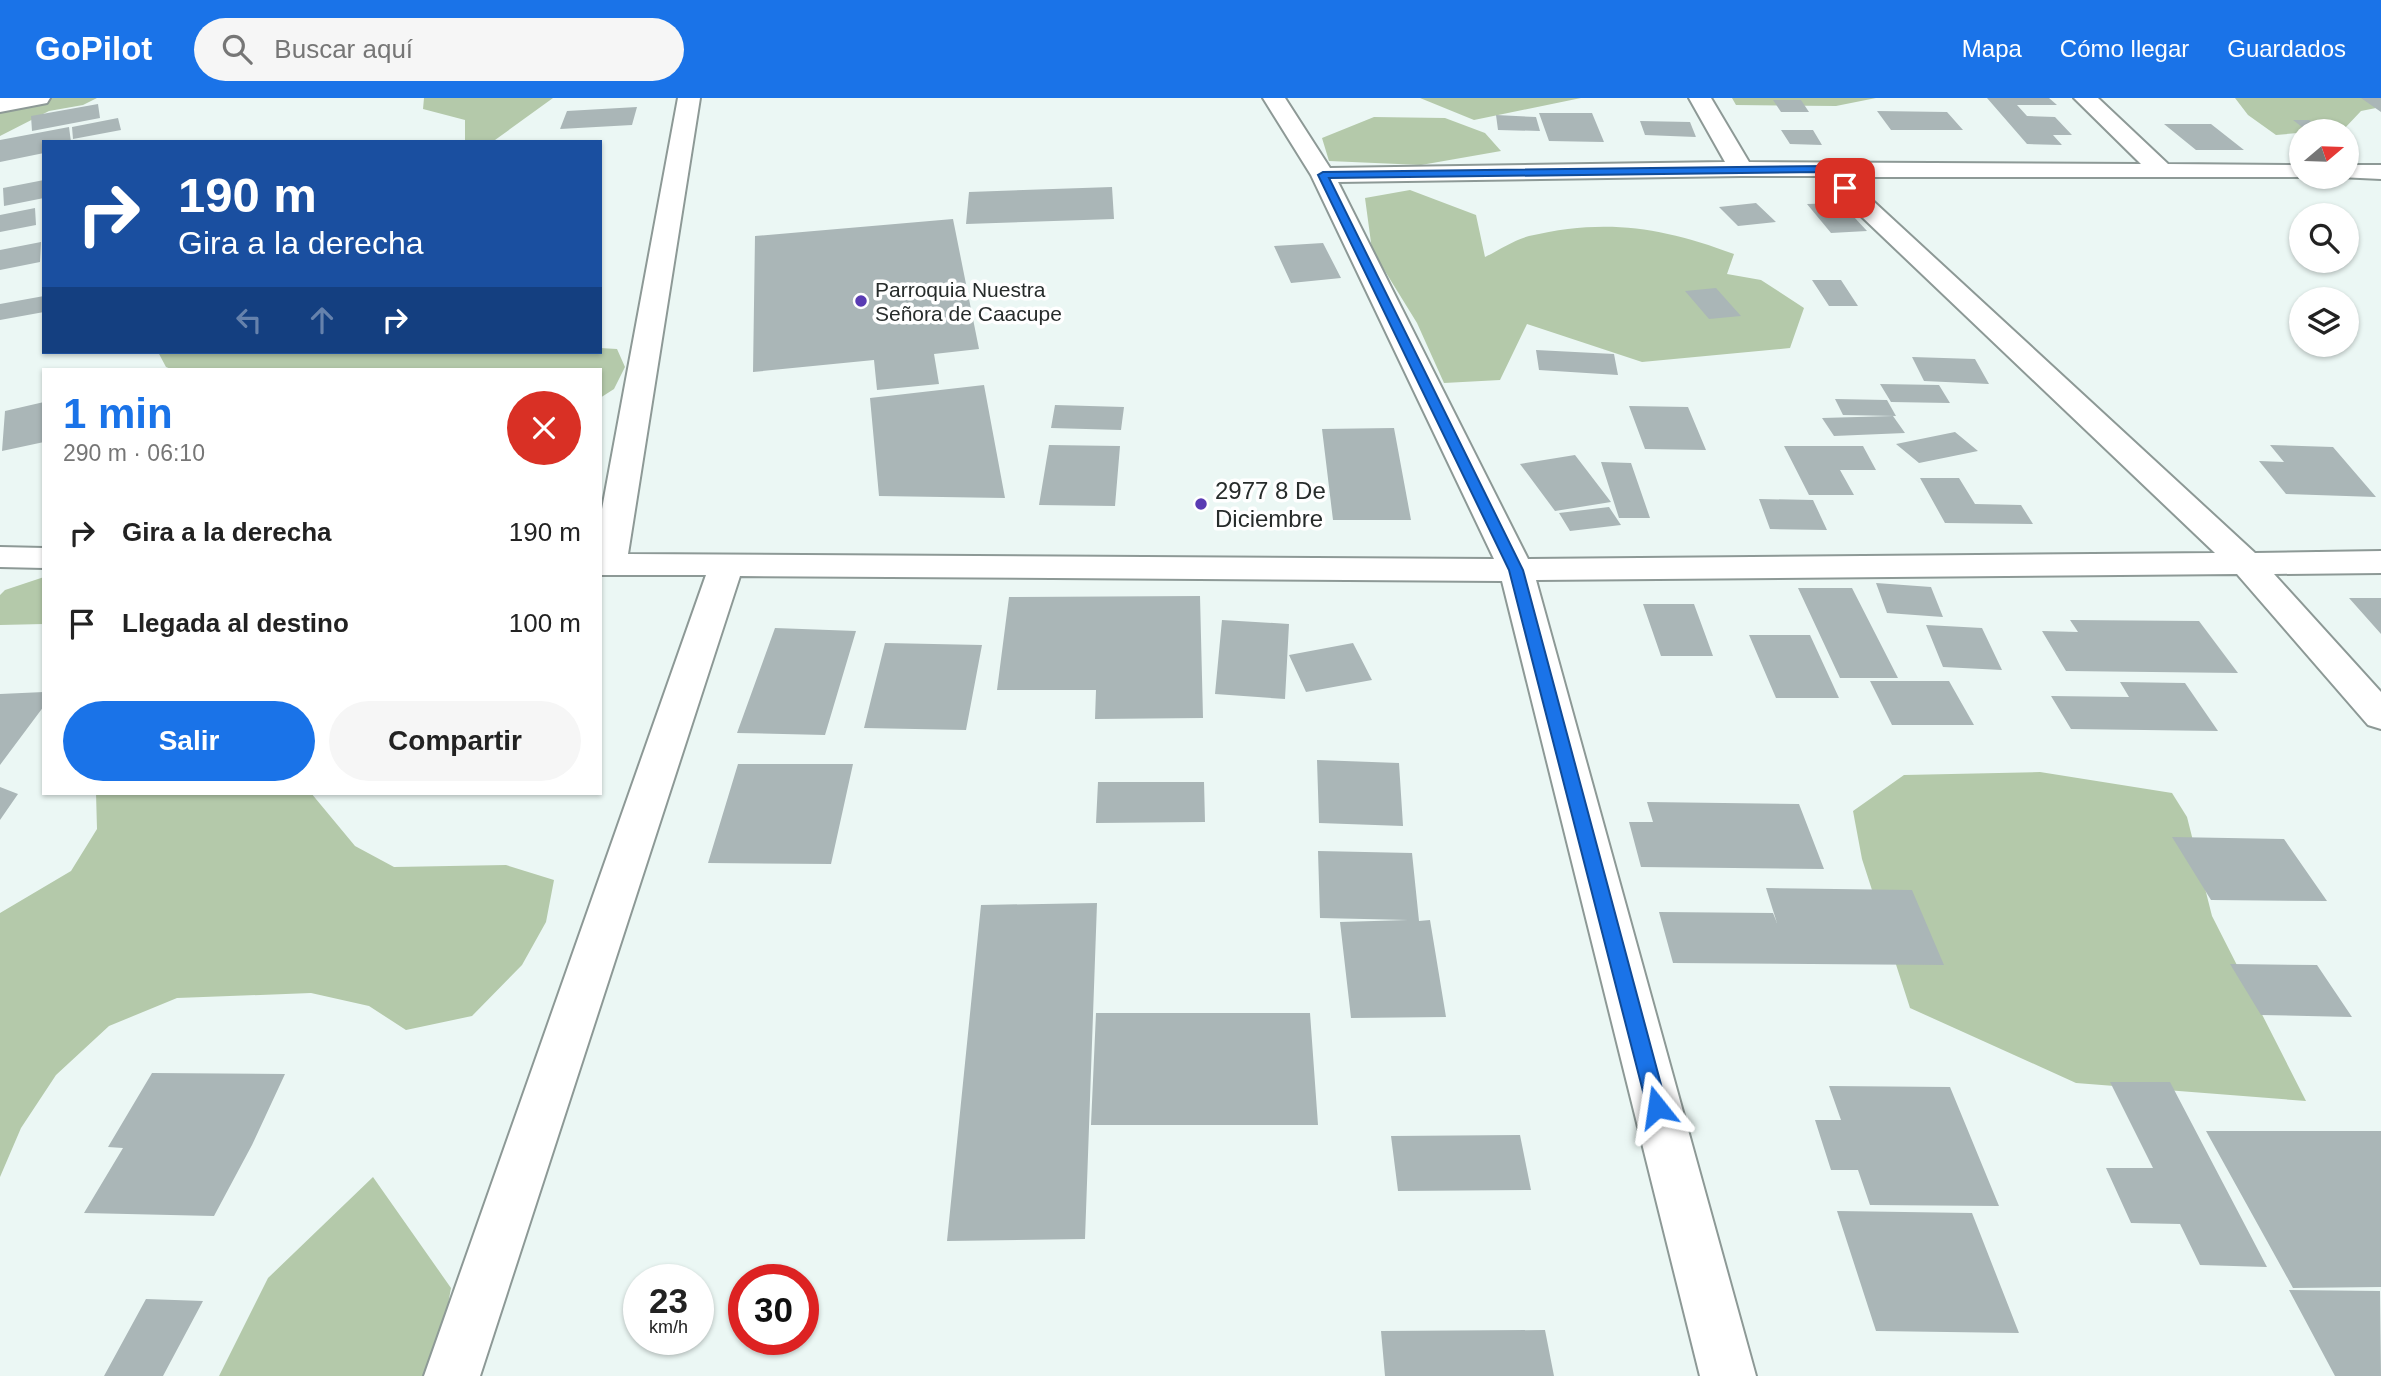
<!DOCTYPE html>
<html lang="es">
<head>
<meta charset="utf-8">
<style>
  :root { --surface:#fff; --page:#f6f6f6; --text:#222; --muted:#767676; --accent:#1a73e8 }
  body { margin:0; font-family:Helvetica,sans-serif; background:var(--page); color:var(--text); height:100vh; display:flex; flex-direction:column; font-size:26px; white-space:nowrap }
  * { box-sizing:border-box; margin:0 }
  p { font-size:23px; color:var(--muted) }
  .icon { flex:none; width:38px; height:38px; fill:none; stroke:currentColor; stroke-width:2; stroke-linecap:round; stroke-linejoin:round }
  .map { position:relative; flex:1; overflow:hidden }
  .side { position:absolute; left:42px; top:270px; width:560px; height:427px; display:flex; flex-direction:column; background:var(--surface); border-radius:0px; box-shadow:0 2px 5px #0004 }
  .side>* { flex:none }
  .top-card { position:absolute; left:42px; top:42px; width:560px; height:214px; border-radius:0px; box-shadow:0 2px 5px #0004; background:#1a4fa0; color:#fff; overflow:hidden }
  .needle { width:46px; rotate:71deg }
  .tools { position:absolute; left:2289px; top:21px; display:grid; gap:14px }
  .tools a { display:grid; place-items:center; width:70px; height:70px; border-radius:50%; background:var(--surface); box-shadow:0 2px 5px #0004; font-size:35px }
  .speed { position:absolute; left:623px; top:1166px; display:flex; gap:14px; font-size:35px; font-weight:700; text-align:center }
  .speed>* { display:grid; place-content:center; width:91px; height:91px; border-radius:50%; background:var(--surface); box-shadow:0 2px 5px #0004; line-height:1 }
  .speed small { font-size:18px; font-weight:400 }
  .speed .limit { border:10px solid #d22; background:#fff; color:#111 }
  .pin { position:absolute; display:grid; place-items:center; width:60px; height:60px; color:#fff; margin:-30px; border-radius:14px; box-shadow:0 4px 10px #0006 }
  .me { position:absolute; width:77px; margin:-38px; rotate:345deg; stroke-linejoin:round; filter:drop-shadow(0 0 5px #0008) }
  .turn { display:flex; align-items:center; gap:24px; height:147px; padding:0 21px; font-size:32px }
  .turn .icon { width:91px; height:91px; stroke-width:2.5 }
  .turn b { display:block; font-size:49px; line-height:60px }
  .lanes { display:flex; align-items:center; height:66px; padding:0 21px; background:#0003; justify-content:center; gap:35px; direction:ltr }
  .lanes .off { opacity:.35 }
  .round { display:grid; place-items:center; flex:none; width:74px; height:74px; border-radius:37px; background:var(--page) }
  .head { display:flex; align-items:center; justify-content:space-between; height:119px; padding:0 21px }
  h1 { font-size:42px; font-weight:700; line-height:52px; color:var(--accent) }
  .cta { display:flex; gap:14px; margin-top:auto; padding:14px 21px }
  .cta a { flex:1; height:80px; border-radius:42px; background:var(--accent); color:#fff; font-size:28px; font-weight:700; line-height:80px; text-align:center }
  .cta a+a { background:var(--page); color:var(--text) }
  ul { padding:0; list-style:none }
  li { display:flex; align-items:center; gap:21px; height:91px; padding:0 21px }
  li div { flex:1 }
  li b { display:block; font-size:26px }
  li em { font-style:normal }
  header { display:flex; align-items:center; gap:42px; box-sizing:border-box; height:98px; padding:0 35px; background:var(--accent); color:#fff }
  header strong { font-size:33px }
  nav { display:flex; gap:38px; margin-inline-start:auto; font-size:24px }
  .search { width:490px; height:63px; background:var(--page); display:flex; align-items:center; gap:18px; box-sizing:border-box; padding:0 24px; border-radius:38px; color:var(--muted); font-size:26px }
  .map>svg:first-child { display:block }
  .green { fill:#b4c9aa }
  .building { fill:#aab6b7 }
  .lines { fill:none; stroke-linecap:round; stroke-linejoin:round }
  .street-casing { stroke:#8d9996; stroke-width:4 }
  .street { fill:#fff; fill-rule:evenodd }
  .route { fill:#1a73e8; stroke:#114b97; stroke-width:2 }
  .poi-dot { fill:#593bb3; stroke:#fff; stroke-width:2.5 }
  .labels { text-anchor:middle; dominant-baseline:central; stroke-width:7; stroke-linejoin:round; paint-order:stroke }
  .far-poi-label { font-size:21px; fill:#272c2b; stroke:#fff; text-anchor:start }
  .poi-label { font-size:24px; fill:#272c2b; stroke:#fff; text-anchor:start }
</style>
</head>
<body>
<header>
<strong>GoPilot</strong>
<div class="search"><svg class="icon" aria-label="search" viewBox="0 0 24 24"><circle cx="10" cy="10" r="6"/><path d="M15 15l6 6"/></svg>Buscar aquí</div>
<nav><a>Mapa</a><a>Cómo llegar</a><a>Guardados</a></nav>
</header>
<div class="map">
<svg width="2381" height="1278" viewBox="0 0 2381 1278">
  <rect width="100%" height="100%" fill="#ebf7f4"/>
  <path class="green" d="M40,0H97L83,7L49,13L0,38V9Z
    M424,0H553L495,42L465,44V22L423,11Z
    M1420,0H1581L1474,22Z
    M1732,0H1876L1836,8L1736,7Z
    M2235,0H2381V9L2361,13L2344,31L2276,37L2248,17Z
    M1374,19L1445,20L1485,35L1501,53L1421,67L1329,63L1322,40Z
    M1410,92L1476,117L1485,159C1499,152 1514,142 1529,138C1605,120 1662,129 1734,156L1727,176L1761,182L1804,210L1790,250L1642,264L1527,226L1500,282L1444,285L1417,225L1372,152L1365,100Z
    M600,250L617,251L625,269L614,291L600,300V271H171L166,269L158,254H600Z
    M44,479V526L0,527V497L5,492Z
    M2040,674L2172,695L2187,719L2212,818L2306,1003L2076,985L1910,910L1862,761L1853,713L1904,677Z
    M96,695H311L355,748L394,769L506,767L554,782L546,824L522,867L472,918L406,932L369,908L311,895L177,900L109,928L56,977L21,1030L0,1079V815L71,773L97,731Z
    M373,1079L451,1190L435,1278H219L268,1180Z"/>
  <path class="building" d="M1987,0H2049L2057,7H2017L2027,18L2055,19L2072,37H2053L2062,47L2027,46Z
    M2361,0H2381V14Z
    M1773,2H1801L1809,14H1781Z
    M98,6L100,20L32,33L31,18Z
    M637,9L632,27L560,31L567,13Z
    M1877,13L1947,14L1963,32H1891Z
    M1539,15H1592L1604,44L1549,43Z
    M1496,17L1536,19L1540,33L1498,32Z
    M118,20L121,32L73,41L72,29Z
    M2293,22H2309L2322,33H2307Z
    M1640,23L1690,24L1696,39L1645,37Z
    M2164,26H2211L2244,52H2196Z
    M69,29L71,44H44V55L0,64V42Z
    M1781,32H1813L1822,47L1790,46Z
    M44,82V100L4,108L3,90Z
    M1112,89L1114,121L966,126L969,94Z
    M1756,105L1776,124L1738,128L1719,109Z
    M1841,105L1867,133L1831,135L1807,106Z
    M35,110L36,127L0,134V117Z
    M953,121L979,251L934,256L939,286L877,292L874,262L753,274L755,138Z
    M41,144L40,164L0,172V152Z
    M1323,145L1341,180L1291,185L1274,148Z
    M1812,182H1841L1858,208H1829Z
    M1716,190L1741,218L1709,221L1685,193Z
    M44,198V214L0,222V206Z
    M1536,252L1614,256L1618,277L1539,272Z
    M1912,259L1975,261L1989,286L1924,283Z
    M1880,286L1939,287L1950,305L1891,304Z
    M984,287L1005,400L879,398L870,300Z
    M1835,301L1887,302L1896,318L1843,317Z
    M44,304V344L2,353L5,313Z
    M1055,307L1124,309L1121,332L1051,330Z
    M1629,308L1688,309L1706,352L1645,351Z
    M1893,318L1905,335L1834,338L1822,320Z
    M1394,330L1411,422H1333L1322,331Z
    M1955,334L1978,353L1919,365L1896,346Z
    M1049,347L1120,348L1115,408L1039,407Z
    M2270,347L2333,349L2376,399L2286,396L2259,363L2284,364Z
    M1784,348H1863L1876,372H1840L1854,397H1809Z
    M1575,357L1611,404L1555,413L1520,366Z
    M1601,364L1631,365L1650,420H1619Z
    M1920,380H1959L1975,406L2021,407L2033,426L1945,425Z
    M1759,401L1813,402L1827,432L1770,431Z
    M1609,409L1621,427L1570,433L1559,415Z
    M1876,485L1931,489L1943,519L1887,515Z
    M1798,490H1852L1898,580H1840Z
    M1200,498L1203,620L1095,621L1096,592H997L1009,499Z
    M2349,500H2381V536Z
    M1643,506H1694L1713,558H1661Z
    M1222,522L1289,526L1285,601L1215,596Z
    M2070,522L2199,523L2238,575L2066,573L2042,533L2078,534Z
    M1926,527L1982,530L2002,572L1943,569Z
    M775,530L856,533L825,637L737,635Z
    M1749,537H1810L1839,600H1776Z
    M885,545L982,547L966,632L864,630Z
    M1353,545L1372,582L1306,594L1289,557Z
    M1870,583H1949L1974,627H1892Z
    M2120,584L2185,585L2218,633L2071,631L2051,598L2129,599Z
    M44,594V608L0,667V596Z
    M1317,662L1399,665L1403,728L1319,725Z
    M738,666H853L831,766L708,765Z
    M1098,684H1204L1205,724L1096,725Z
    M0,689L18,696L0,722Z
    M1647,704L1799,706L1824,771L1641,769L1629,724H1653Z
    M2172,739L2284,741L2327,803L2211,802Z
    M1318,753L1412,755L1419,823L1430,822L1446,919L1351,920L1340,824L1408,822L1320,820Z
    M1766,790L1912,792L1944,867L1673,865L1659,814L1773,815L1777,825Z
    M1097,805L1085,1141L947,1143L981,807Z
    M2230,866L2317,867L2352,919L2261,917Z
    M1096,915H1310L1318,1027H1091Z
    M152,975L285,976L252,1047L214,1118L84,1115L123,1050L108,1049Z
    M2110,984H2170L2267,1169L2200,1167L2180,1126L2131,1125L2106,1070H2153Z
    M1829,988L1950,989L1999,1108L1870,1107L1858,1072H1831L1815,1022H1841Z
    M2206,1033H2381V1189L2293,1190Z
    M1520,1037L1531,1092L1398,1093L1391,1038Z
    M1837,1113L1972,1115L2019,1235L1876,1233Z
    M2289,1192L2380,1193L2381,1278H2335Z
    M146,1201L203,1203L163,1278H104Z
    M1545,1232L1554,1278H1385L1381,1233Z"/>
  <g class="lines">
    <g class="street-casing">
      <path id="street" d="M0,0H50L47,5L0,14Z
        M678,0H700L628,456L1494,461L1311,77L1263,0H1285L1330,70L1725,64L1689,0H1711L1749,64L2141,66L2074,0H2098L2168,66L2301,67V79H2309H1847L2255,455L2381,453V475L2274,476L2381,594V631L2368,627L2237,476L1536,482L1756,1278H1700L1502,483L740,478L480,1278H424L706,477H600V422ZM1741,78H1819L2215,455L1528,461L1338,84Z
        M2347,67H2381V81L2339,79H2347Z
        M0,449L44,450V470L0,469Z"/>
    </g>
    <use href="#street" class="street"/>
  </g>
  <path class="route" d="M1825,68L1849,88V92H1842L1822,74L1329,80L1523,472L1667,1009L1664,1015L1657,1018L1650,1015L1647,1009L1509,472L1318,77L1323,74Z"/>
  <g class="poi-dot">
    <circle cx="861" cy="203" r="7"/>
    <circle cx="1201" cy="406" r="7"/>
  </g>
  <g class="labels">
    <g class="far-poi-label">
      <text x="875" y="191">Parroquia Nuestra<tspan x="875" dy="24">Señora de Caacupe</tspan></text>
    </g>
    <g class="poi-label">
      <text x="1215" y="392">2977 8 De<tspan x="1215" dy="28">Diciembre</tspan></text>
    </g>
  </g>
</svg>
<div class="tools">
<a><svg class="needle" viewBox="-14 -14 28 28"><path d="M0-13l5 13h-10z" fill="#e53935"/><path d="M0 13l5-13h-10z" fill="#767676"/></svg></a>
<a><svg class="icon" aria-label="search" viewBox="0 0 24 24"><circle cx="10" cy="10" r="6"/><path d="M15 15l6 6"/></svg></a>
<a><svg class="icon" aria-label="layers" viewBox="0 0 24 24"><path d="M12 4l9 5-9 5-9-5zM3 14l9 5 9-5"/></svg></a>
</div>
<div class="speed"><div>23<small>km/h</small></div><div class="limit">30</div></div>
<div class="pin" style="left:1845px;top:90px;background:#d93025"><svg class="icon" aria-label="arrive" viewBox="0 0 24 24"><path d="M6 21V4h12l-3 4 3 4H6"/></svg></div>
<svg class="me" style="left:1657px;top:1009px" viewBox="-20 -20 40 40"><path d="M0-17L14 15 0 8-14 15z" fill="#1a73e8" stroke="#fff" stroke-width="4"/></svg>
<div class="top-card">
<div class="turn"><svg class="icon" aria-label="right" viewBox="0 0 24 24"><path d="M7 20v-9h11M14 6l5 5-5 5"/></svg><div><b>190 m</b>Gira a la derecha</div></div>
<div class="lanes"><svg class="icon off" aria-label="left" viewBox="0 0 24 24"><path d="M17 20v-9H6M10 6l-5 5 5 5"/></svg><svg class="icon off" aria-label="ahead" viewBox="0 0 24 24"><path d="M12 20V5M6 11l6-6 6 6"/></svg><svg class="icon" aria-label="right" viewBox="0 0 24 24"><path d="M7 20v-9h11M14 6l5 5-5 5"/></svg></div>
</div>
<section class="side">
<div class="head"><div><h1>1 min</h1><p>290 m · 06:10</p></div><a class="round" style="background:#d93025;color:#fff"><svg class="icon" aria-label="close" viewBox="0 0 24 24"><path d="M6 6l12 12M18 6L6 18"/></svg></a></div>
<ul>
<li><svg class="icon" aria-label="right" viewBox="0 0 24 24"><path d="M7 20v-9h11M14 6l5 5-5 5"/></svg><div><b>Gira a la derecha</b></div><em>190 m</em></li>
<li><svg class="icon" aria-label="arrive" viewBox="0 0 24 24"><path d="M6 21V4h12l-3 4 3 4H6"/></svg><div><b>Llegada al destino</b></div><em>100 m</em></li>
</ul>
<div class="cta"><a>Salir</a><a>Compartir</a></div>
</section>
</div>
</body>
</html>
